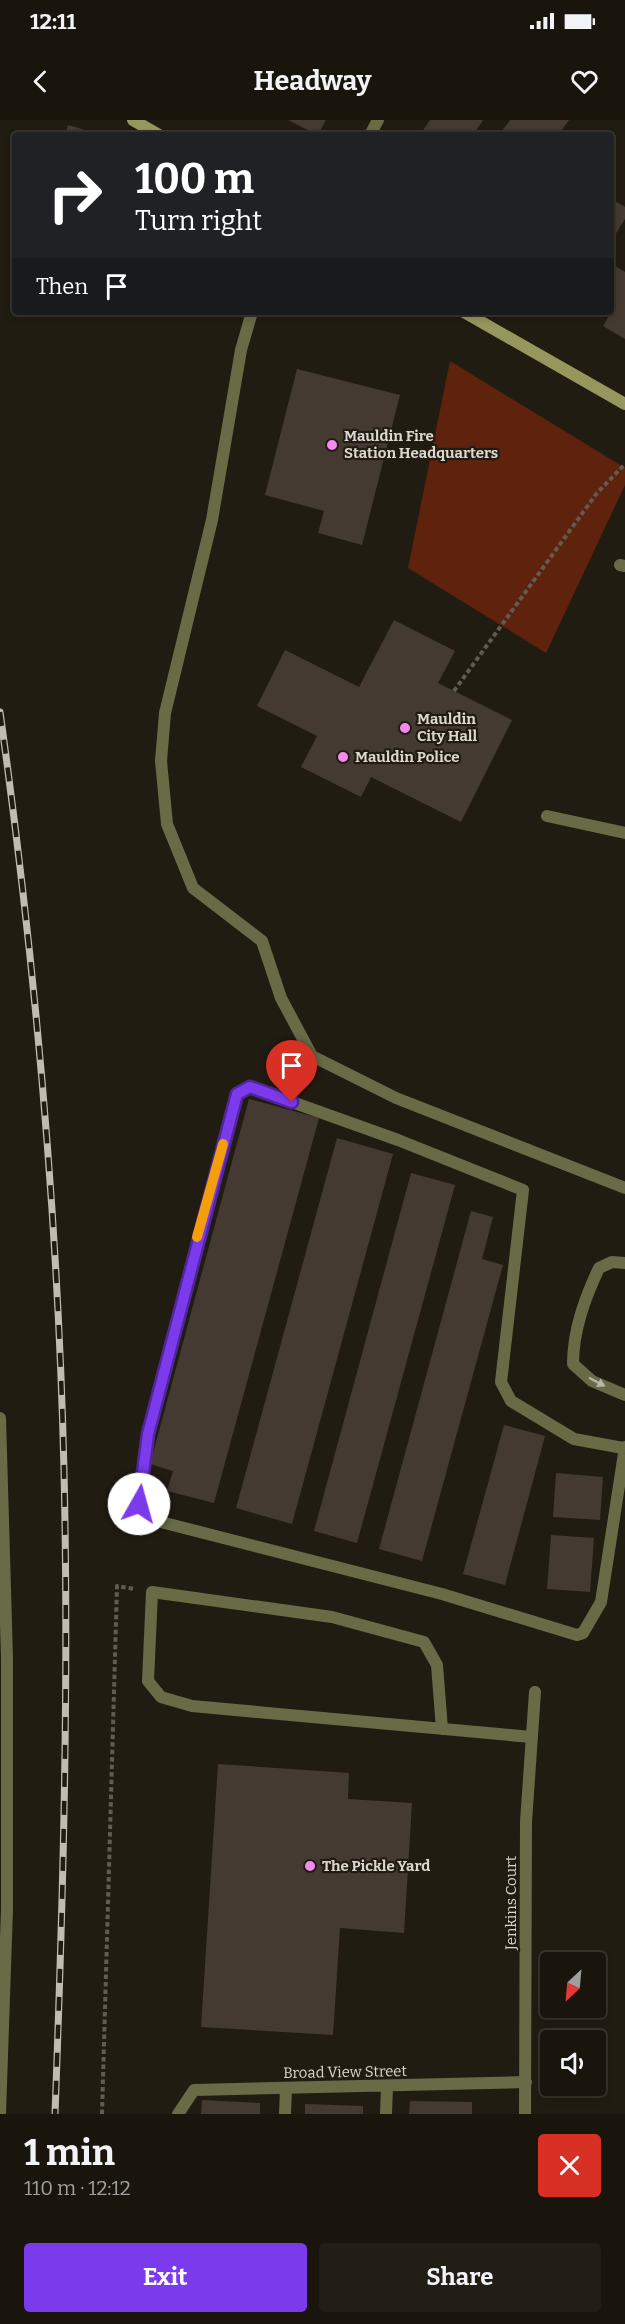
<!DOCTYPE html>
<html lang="en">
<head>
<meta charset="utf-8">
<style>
  :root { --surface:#19150d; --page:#221e16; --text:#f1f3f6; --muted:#9f9f9d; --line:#37342e; --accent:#7c3aed }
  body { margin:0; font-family:Bitter,serif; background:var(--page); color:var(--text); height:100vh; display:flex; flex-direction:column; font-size:22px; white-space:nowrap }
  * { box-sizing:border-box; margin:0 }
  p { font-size:20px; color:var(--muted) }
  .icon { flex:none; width:33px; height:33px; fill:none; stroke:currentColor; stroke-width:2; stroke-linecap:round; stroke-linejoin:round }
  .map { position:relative; height:1994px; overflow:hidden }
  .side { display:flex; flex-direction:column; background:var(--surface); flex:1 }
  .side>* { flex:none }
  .guide { position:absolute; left:12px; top:12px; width:602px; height:183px; border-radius:6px; box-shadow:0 3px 9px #0003,0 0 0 2px var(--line); background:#202124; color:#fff; overflow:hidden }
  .needle { width:39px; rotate:206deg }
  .buttons { position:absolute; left:540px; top:1832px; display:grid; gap:12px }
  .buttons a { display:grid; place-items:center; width:66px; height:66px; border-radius:6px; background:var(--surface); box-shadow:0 3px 9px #0003,0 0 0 2px var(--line); font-size:30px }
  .pin { position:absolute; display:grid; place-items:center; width:51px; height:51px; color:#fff; margin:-62px -26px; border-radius:50% 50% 50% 0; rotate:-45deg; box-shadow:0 0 6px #0007 }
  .pin .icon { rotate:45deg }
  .me { position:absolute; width:66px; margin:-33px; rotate:7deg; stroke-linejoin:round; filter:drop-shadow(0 0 4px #0008) }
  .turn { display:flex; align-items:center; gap:21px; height:126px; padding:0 24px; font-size:27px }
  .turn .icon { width:78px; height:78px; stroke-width:2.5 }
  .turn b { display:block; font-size:42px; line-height:51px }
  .then { display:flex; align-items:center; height:57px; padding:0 24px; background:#0003; gap:12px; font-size:22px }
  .round { display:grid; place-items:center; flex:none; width:63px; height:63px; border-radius:6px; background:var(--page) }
  .head { display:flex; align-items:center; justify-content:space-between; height:102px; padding:0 24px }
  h1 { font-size:36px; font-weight:700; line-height:45px }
  .action { display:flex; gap:12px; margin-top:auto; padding:12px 24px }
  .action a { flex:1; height:69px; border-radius:6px; background:var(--accent); color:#fff; font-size:24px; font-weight:700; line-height:69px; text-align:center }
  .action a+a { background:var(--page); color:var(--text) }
  .status { display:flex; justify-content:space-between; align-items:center; height:42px; padding:0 30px; background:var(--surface); direction:ltr }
  .status svg { height:16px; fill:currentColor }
  header { display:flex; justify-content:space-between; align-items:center; height:78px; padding:0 24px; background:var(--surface); font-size:27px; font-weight:700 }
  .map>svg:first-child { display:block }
  .green { fill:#5f220c }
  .building { fill:#443a31 }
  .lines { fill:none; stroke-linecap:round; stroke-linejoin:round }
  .path { stroke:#615c52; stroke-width:4; stroke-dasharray:4.5 3; stroke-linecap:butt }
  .service { stroke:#696b46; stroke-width:12 }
  .minor { stroke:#696b46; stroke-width:12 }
  .secondary { stroke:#96975c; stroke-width:12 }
  .rail-casing { stroke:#c0bcb4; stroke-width:7 }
  .rail { stroke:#211c11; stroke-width:4.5; stroke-dasharray:14; stroke-linecap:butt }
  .oneway { fill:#b9b7a7 }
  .route-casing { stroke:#51269a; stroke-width:15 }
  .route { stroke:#7c3aed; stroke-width:10 }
  .slow { stroke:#f59e0b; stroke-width:10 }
  .poi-dot { fill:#f489f0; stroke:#211c11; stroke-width:2 }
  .labels { text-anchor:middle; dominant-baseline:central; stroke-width:4.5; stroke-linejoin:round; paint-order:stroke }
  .poi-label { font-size:15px; font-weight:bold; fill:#dbd7d0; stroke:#211c11; text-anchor:start }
  .street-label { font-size:15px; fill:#dbd7d0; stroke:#211c11 }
</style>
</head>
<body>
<div class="status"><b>12:11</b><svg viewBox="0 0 49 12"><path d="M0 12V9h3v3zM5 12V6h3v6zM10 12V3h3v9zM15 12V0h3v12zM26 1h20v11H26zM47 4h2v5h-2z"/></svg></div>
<header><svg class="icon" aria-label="back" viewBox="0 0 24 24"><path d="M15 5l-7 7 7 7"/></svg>Headway<svg class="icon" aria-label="heart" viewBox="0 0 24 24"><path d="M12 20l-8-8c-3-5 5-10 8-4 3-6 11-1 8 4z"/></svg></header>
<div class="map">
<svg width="625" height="1994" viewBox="0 0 625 1994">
  <rect width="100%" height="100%" fill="#211c11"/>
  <path class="green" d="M450,241L625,348V365L546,533L408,448Z"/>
  <path class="building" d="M288,0H326L318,15Z
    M430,0H483L473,15H420Z
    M510,0H569L558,15H499Z
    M68,5L99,14L98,15H65Z
    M610,78L625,87V99L610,123Z
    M610,143L625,152V219L603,206L614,187L610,185Z
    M297,249L400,275L362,425L318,413L324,391L265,375Z
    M394,500L455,531L438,563L512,600L461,702L371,657L361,677L301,647L317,616L257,586L285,530L359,567Z
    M249,979L319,998L214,1383L167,1371L173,1351L150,1344Z
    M337,1018L393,1034L292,1404L236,1388Z
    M411,1053L455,1065L357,1423L314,1411Z
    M471,1091L493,1097L482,1139L503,1145L422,1441L379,1429Z
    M504,1305L545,1316L505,1465L463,1454Z
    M556,1353L603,1357L600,1400L553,1397Z
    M551,1415L594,1418L590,1472L547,1469Z
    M218,1644L349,1653L348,1679L412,1683L404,1813L340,1808L333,1915L201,1907Z
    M202,1980L260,1983V1994H201Z
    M410,1981L472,1982V1994H409Z
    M305,1984L363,1986V1994H305Z"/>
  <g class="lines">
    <path class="path" d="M454,571L597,373L625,344
      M102,1994L117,1466L134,1469"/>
    <path class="service" d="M370,15L378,0
      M252,192L241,230L212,400L165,593L161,641L167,704L193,768L262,821L281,878L312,936L396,978L625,1068
      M620,445L625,446
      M547,696L625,713
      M625,1143L612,1142L599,1148C585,1178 573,1210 573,1244L592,1261L625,1275
      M623,1328L574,1319L511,1281L501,1262L523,1070L398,1020L250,967L237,974L148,1314L139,1384L153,1400L442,1474L577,1515L583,1513L601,1482L625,1327
      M442,1609L437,1545L424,1522L332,1497L152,1472L148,1561L161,1577L192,1586L531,1617
      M285,1994L286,1968"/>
    <path class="minor" d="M0,1298L7,1538V1789L0,1994
      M178,1994L194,1970L526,1962
      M386,1994L387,1966
      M525,1994L526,1702L535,1572"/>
    <path class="secondary" d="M133,0L159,15
      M464,192L625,284"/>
    <g class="rail-casing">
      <path id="rail" d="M0,592C35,843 58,1097 64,1351C69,1566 63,1780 55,1994"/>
    </g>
    <use href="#rail" class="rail"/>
  </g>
  <defs><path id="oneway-solid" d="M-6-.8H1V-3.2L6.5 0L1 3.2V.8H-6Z" transform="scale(1.5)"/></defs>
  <use class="oneway" href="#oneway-solid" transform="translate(597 1262) rotate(28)"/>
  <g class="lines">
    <g class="route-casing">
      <path id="route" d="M139,1384L148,1314L237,974L250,967L292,982"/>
    </g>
    <use href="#route" class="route"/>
    <path class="slow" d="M197,1117L223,1024"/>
  </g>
  <g class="poi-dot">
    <circle cx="332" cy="325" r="6"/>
    <circle cx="405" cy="608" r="6"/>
    <circle cx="343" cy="637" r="6"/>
    <circle cx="310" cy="1746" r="6"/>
  </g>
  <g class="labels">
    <g class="poi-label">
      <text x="344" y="316">Mauldin Fire<tspan x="344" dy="17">Station Headquarters</tspan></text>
      <text x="417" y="599">Mauldin<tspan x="417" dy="17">City Hall</tspan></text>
      <text x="355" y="637">Mauldin Police</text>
      <text x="322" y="1746">The Pickle Yard</text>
    </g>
    <g class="street-label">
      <text transform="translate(511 1783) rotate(-90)">Jenkins Court</text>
      <text transform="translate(345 1952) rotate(-1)">Broad View Street</text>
    </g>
  </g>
</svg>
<div class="buttons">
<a><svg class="needle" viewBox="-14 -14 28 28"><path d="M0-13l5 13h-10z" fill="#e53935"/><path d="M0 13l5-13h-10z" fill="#9f9f9d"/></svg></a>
<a><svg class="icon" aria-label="sound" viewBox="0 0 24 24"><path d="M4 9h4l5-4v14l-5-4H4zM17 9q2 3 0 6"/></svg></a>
</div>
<div class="pin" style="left:292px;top:982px;background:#d93025"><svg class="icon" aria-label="arrive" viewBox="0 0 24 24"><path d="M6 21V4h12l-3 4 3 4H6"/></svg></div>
<svg class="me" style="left:139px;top:1384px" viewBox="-20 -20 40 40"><circle r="19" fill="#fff"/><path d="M0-13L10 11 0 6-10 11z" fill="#7c3aed"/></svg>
<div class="guide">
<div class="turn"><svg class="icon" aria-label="right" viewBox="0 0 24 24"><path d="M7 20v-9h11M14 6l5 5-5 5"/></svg><div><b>100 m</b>Turn right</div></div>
<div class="then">Then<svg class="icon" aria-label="arrive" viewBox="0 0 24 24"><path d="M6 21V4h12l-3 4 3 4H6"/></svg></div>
</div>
</div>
<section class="side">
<div class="head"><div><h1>1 min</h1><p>110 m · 12:12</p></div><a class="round" style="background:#d93025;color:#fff"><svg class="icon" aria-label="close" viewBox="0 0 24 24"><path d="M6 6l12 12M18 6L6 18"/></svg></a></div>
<div class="action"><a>Exit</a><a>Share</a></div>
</section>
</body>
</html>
